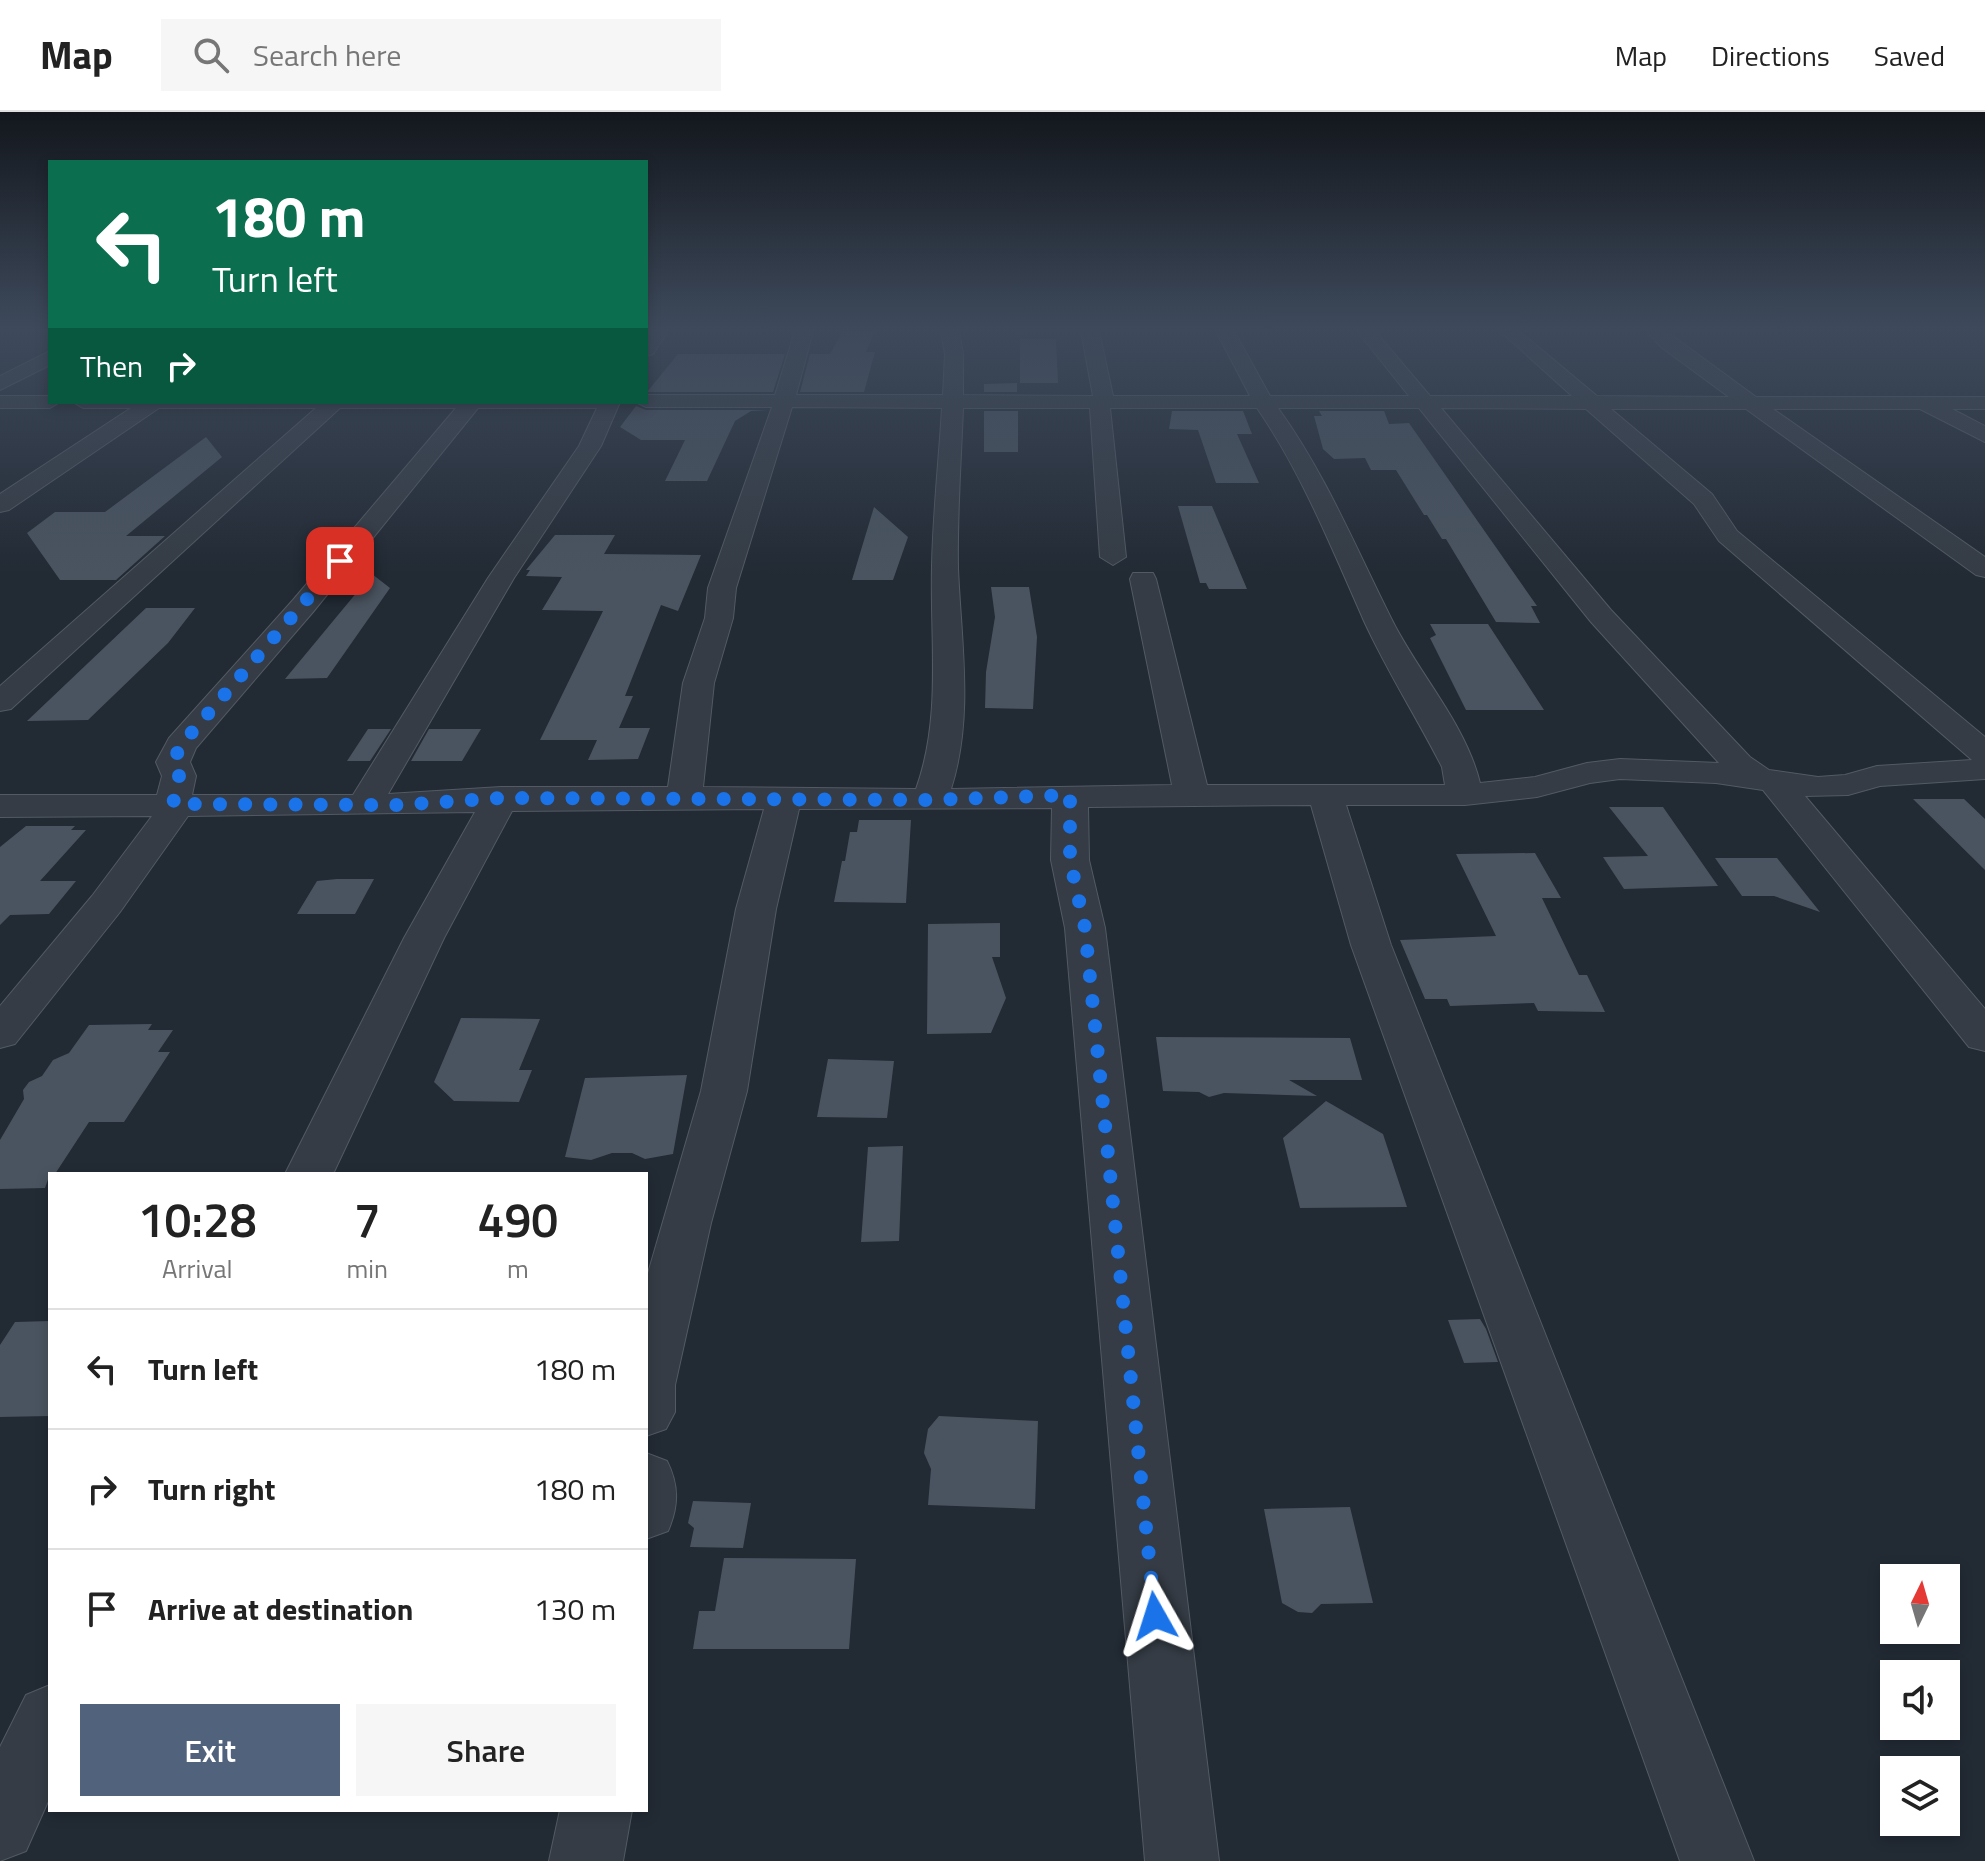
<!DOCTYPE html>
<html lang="en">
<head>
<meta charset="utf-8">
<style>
  :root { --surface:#fff; --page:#f6f6f6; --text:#222; --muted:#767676; --line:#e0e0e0; --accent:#51627d }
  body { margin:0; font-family:"Titillium Web",sans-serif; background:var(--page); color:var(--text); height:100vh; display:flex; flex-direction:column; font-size:30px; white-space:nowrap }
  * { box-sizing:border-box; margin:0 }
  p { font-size:26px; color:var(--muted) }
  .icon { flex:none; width:44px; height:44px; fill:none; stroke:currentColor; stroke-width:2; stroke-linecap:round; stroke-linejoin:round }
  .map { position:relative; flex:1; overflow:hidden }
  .panel { position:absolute; left:48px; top:1060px; width:600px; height:640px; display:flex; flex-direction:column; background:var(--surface); border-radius:0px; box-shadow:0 4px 12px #0003 }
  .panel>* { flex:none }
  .banner { position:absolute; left:48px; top:48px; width:600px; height:244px; border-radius:0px; box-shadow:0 4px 12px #0003; background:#0b6e4f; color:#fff; overflow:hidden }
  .needle { width:52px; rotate:5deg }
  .tools { position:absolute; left:1880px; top:1452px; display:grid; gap:16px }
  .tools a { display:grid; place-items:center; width:80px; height:80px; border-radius:0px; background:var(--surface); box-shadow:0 4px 12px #0003; font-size:40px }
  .pin { position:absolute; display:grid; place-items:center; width:68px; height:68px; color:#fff; margin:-34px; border-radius:16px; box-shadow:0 4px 12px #0006 }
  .me { position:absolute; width:88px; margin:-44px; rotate:354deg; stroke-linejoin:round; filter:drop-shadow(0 0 6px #0008) }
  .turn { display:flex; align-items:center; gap:28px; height:168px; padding:0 32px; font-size:36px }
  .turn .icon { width:104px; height:104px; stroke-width:2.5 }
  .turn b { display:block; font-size:56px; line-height:68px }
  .then { display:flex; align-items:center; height:76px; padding:0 32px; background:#0003; gap:16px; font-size:30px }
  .eta { display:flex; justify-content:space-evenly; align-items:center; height:136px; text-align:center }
  .eta b { font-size:48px; font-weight:600; line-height:56px }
  .cta { display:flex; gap:16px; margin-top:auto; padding:16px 32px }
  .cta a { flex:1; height:92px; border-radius:0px; background:var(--accent); color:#fff; font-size:32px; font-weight:600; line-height:92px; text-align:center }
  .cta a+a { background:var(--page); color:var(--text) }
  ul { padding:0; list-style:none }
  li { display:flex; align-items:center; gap:24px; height:120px; padding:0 32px; border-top:2px solid var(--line) }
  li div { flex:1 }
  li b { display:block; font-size:30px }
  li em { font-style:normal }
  header { display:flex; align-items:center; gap:48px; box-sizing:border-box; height:112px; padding:0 40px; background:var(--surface); border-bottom:2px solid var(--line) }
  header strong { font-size:38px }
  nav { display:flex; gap:44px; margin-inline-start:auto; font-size:28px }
  .search { width:560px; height:72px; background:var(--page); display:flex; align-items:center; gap:20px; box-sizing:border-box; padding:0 28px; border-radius:0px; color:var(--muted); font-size:30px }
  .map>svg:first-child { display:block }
  .building { fill:#4a5460 }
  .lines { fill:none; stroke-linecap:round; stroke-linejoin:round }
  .minor-casing { stroke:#535a63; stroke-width:2 }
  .minor { fill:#353c45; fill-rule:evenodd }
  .route { stroke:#1a73e8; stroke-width:14; stroke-dasharray:0 25.2 }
</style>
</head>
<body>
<header>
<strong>Map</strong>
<div class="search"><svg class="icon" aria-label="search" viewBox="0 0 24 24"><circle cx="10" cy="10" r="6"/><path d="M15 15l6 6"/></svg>Search here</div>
<nav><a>Map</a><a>Directions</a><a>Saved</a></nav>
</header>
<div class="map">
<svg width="1985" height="1749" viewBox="0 0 1985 1749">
  <rect width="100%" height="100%" fill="#222a34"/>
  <path class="building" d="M843,219H875L866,240H875L864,280H800L810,242H830Z
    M1020,227H1056L1058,271H1020Z
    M678,242H785L773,280H647Z
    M1017,271V280H984V272Z
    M636,294L646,298H768L751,299L735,309L707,369H665L685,328H641L620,315Z
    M984,299H1018V340H984Z
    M1172,299H1243L1252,322H1237L1259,371H1216L1198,318L1169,317Z
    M1319,299H1384L1389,312L1409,311L1537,494H1531L1540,511L1496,510L1446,427H1442L1427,403H1424L1396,358H1371L1365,346L1334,347L1323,337L1314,304H1322Z
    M206,325L222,345L126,424H165L116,468H60L27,421L55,400H105Z
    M1178,394H1212L1247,477H1209L1206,471H1200Z
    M874,395L908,425L893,468H852Z
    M555,423H615L604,442L701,443L678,499L661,493L625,584H633L619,616H650L638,647L588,648L597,628H540L603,499L542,498L562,465L526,464L530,458H526Z
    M372,462L390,476L327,566L285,567Z
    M991,475H1029L1037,525L1033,597L985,596L986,560L995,505Z
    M146,496H195L168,531L88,608L27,609Z
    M1430,512H1488L1544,598H1466L1430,526L1436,523Z
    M368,617H391L370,649H347Z
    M429,617H481L462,649H411Z
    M1913,687H1964L1985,707V758Z
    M1609,695H1663L1718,774L1624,777L1603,745L1648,744Z
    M859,708H911L906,791L834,790L842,749H845L850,720H857Z
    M26,714H75L71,718H86L40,769H76L49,802L10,803L0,813V735Z
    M1535,741L1561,786H1542L1579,863H1587L1605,900L1538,899L1534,891L1450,894L1447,887H1425L1400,828L1496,824L1456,742Z
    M1715,746H1777L1820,800L1774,784H1742Z
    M337,767H374L355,802H297L317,769Z
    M1000,811V845H992L1006,886L991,921L927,922L928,812Z
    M461,906L540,907L519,958H532L519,990L454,989L434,970Z
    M152,912L148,918H173L158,940H170L124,1010H89L55,1062H50L45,1076L0,1077V1028L24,987L23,978L29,970L42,964L53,948L69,941L89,913Z
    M1156,925L1350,926L1362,968H1289L1317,984L1224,981L1209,985L1199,980L1163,979Z
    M828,947L894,949L887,1006L817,1005Z
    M687,963L673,1042L645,1047L632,1041H612L591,1048L565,1045L585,966Z
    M1326,989L1383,1022L1407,1095L1300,1096L1283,1026Z
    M903,1034L899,1129L861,1130L868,1035Z
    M1480,1207L1486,1217L1498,1250L1464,1251L1448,1208Z
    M50,1209V1304L0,1305V1233L15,1210Z
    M939,1304L1038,1309L1035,1397L928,1393L931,1357L924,1341L928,1317Z
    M693,1389L751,1391L743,1436L690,1435L694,1416L688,1411Z
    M1350,1395L1373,1491L1321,1492L1312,1501L1298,1500L1282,1491L1264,1397Z
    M724,1446L856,1447L849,1537H693L699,1499H715Z"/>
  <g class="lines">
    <g class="minor-casing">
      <path id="minor" d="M650,219H668L653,242L646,244V225Z
        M795,219H813L796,283H943L945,242L941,219H959L963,242V283L1093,284L1081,219H1099L1113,284H1250L1216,219H1234L1270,284H1409L1357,219H1375L1430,284H1572L1500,219H1519L1597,284L1729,285L1661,235L1647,219H1666L1756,285H1985V297H1952L1985,314V330L1920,297H1773L1985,445V465L1976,463L1746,297H1611L1712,382L1737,419L1985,625V667L1880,674L1848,683L1805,684L1985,897V939L1969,935L1763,678L1716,671L1620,667L1590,671L1537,685L1465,693H1346L1391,833L1754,1749H1680L1351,833L1311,693L1088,695L1089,748L1105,816L1219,1749H1145L1065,816L1051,748L1052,696L799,697L776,797L747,979L711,1111L675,1273V1300L666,1317L646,1324V1168L701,979L736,797L764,697L512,699L444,826L333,1062H285L404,826L475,700L188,704L120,800L15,932L0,936V894L92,784L152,704L0,705V683H157L162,664L156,650L169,626L293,488L456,296H340L11,597L0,599V574L316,296H159L9,398L0,400V382L131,296H83L73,290H620L601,334L514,466L388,682L501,675H668L683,571L705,506L708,476L772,295H646L636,290H646V283H775ZM792,295L942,296C939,348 933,401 932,454C930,529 942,605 916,677L703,675L714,571L733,506L736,476ZM478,296H597L579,334L488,466L353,683H192L196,664L190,650L196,636L313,500ZM963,296H1090L1100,445L1113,453L1126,445L1110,296H1257C1302,361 1332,437 1364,509C1387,559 1417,606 1442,655L1445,673H1207L1156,467L1153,461H1133L1130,467L1172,673L951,677C974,605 961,530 958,456C957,403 961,349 963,296ZM1278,296H1419L1591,510L1719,651L1620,647L1587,651L1535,665L1480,671C1466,613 1420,563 1393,510C1357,439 1326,362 1278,296ZM1441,296L1586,297L1694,392L1719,429L1972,648L1877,654L1845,663L1818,665L1769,658L1750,645L1611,498Z
        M50,239V253L0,278V264Z
        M0,284H50V290H60L50,296H0Z
        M646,1341L667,1349C679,1373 679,1394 668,1419L646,1427Z
        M50,1573V1685L26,1739L0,1749V1635L26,1583Z
        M560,1698H632L623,1749H549Z"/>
    </g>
    <use href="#minor" class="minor"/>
  </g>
  <linearGradient id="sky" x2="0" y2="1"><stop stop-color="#13171d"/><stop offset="0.47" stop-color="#3e4a5c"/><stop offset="1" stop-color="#3e4a5c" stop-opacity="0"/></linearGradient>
  <rect width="1985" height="463" fill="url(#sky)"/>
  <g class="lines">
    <path class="route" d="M340,449L181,633L173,650L179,664L173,692L398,693L501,686L930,688L1070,683V748L1085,816L1155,1504"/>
  </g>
</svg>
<div class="tools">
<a><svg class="needle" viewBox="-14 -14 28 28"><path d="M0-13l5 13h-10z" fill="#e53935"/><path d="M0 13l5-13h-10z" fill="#767676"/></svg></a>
<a><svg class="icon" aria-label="sound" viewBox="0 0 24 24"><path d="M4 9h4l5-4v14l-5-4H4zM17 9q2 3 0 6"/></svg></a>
<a><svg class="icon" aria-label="layers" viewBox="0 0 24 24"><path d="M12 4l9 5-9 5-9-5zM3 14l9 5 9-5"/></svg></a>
</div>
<div class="pin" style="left:340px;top:449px;background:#d93025"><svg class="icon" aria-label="arrive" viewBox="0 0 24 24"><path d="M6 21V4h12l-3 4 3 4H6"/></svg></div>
<svg class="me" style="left:1155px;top:1504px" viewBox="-20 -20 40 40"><path d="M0-17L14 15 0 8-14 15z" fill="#1a73e8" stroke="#fff" stroke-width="4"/></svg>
<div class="banner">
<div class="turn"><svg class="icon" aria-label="left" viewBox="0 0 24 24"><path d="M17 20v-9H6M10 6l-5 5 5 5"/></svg><div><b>180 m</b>Turn left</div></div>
<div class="then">Then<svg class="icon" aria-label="right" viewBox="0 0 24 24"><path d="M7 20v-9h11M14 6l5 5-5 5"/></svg></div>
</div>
<section class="panel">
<div class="eta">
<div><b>10:28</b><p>Arrival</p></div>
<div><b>7</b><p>min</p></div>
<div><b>490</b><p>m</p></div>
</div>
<ul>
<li><svg class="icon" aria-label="left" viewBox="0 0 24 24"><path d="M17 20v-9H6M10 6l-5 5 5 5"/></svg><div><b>Turn left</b></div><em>180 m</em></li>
<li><svg class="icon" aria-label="right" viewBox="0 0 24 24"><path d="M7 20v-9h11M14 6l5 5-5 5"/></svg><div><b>Turn right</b></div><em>180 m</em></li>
<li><svg class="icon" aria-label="arrive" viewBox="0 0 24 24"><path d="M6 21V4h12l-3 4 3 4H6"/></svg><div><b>Arrive at destination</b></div><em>130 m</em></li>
</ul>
<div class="cta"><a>Exit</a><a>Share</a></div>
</section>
</div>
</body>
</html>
